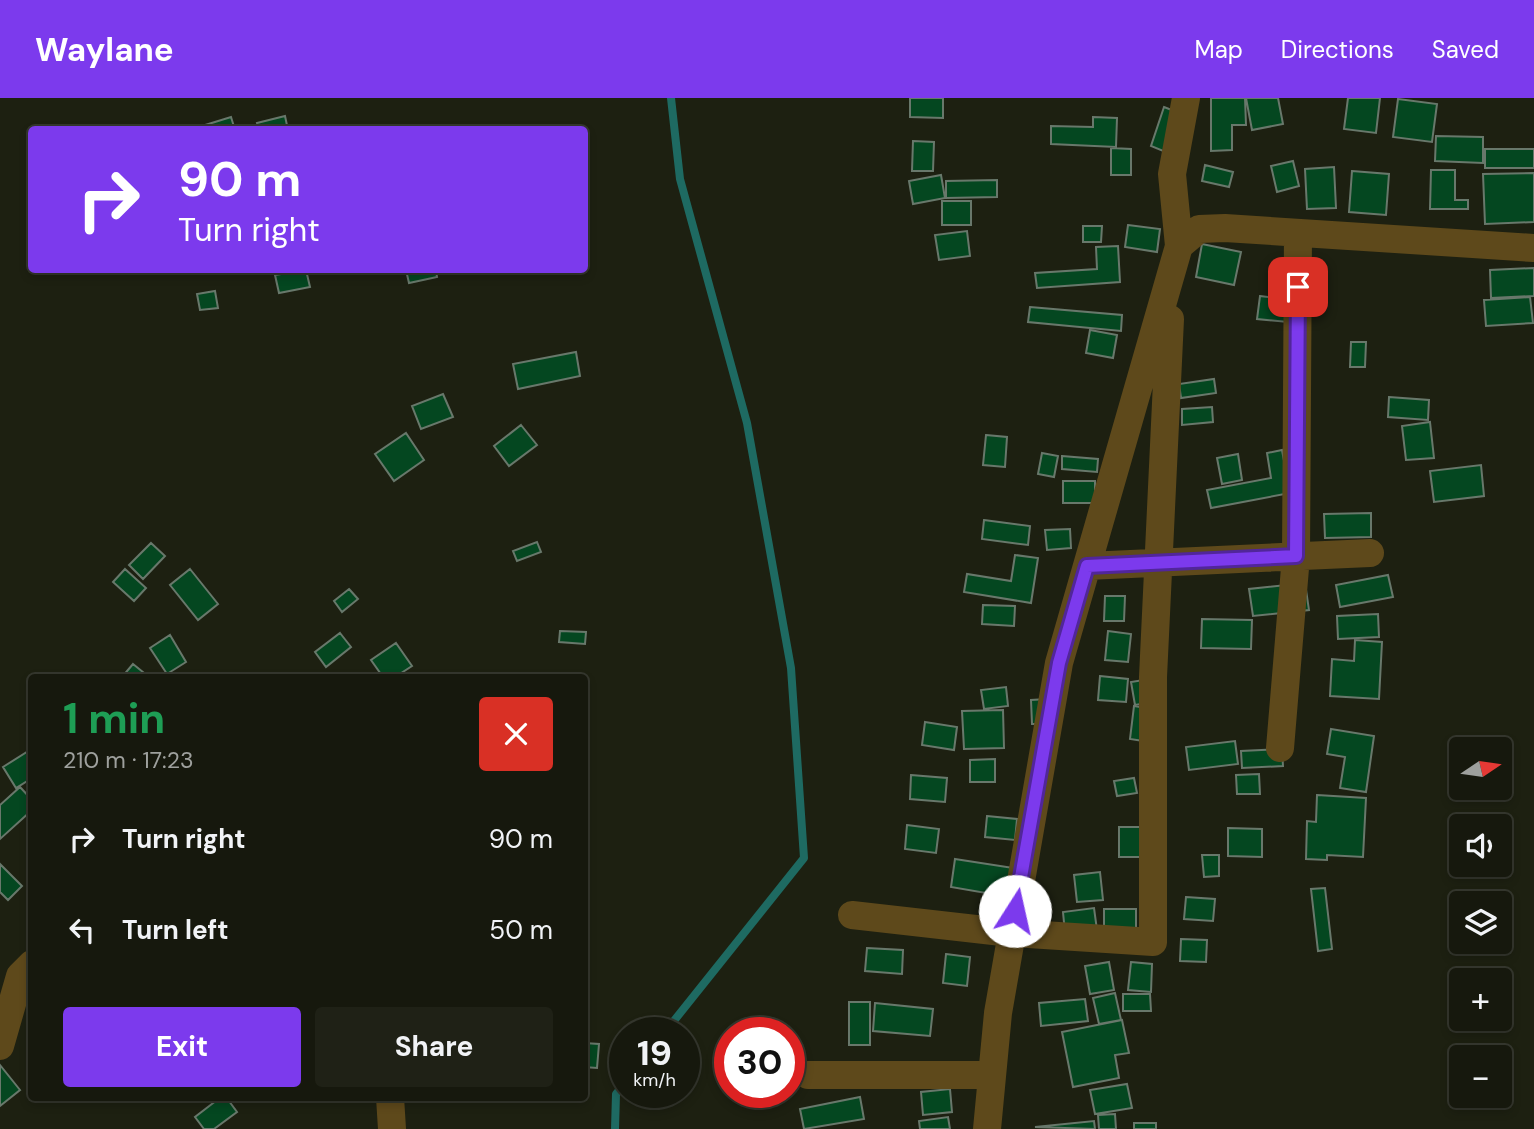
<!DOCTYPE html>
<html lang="en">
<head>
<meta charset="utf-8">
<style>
  :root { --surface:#16180d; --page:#1f2116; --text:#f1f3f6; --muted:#9ea09d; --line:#35372e; --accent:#7c3aed }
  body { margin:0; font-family:"DM Sans",sans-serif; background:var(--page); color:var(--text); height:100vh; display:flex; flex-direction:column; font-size:26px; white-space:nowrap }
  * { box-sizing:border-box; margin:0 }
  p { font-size:23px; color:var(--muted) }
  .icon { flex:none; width:38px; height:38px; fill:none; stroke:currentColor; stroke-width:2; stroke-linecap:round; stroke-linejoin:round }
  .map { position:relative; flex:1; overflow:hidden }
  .details { position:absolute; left:28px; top:576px; width:560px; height:427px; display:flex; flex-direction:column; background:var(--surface); border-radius:7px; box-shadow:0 4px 10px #0003,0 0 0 2px var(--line) }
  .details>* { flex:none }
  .guide { position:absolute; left:28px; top:28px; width:560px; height:147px; border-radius:7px; box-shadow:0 4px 10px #0003,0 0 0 2px var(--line); background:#7c3aed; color:#fff; overflow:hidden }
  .needle { width:46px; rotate:77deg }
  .tools { position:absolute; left:1449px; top:639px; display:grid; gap:14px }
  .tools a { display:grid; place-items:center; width:63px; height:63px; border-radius:7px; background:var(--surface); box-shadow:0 4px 10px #0003,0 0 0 2px var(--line); font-size:35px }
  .speed { position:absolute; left:609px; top:919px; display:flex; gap:14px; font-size:35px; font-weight:700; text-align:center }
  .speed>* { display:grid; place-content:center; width:91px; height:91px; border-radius:50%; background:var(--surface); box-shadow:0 4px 10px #0003,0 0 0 2px var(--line); line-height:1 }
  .speed small { font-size:18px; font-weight:400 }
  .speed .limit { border:10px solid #d22; background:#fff; color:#111 }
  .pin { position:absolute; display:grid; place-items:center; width:60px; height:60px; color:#fff; margin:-30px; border-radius:14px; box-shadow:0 4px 10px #0006 }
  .me { position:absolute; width:77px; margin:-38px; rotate:10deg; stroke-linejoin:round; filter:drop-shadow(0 0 5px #0008) }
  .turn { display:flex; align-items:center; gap:24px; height:147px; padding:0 35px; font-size:32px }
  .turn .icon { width:91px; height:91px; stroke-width:2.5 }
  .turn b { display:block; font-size:49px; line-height:60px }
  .round { display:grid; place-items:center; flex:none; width:74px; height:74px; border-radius:7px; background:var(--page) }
  .headline { display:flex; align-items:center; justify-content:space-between; height:119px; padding:0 35px }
  h1 { font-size:42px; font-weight:700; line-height:52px; color:#1e9e55 }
  .action { display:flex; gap:14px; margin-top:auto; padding:14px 35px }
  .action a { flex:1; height:80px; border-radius:7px; background:var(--accent); color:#fff; font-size:28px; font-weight:700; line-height:80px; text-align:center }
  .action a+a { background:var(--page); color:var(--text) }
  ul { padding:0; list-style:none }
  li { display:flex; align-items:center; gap:21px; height:91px; padding:0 35px }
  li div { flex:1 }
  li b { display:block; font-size:26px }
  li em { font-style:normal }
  header { display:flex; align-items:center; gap:42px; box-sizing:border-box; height:98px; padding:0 35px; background:var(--accent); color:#fff }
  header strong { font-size:33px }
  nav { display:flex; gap:38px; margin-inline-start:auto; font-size:24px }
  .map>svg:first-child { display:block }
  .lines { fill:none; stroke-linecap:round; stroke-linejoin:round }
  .stream { stroke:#1e6a62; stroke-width:8 }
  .building { fill:#044720; stroke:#68786b; stroke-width:2 }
  .minor { stroke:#5e491b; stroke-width:28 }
  .route-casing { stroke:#51269a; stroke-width:18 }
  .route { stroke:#7c3aed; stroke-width:12 }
</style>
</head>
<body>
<header>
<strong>Waylane</strong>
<nav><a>Map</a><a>Directions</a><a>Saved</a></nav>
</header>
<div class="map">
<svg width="1534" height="1031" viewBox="0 0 1534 1031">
  <rect width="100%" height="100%" fill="#1d2011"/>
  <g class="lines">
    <path class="stream" d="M665,934L804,760L791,570L747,325L680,81L671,0
      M615,1031L616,996L625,985"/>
  </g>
  <path class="building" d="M910,0H943V20L910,19Z
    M1211,0H1245L1246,27H1232V52L1211,53Z
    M1246,0H1278L1283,26L1252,32Z
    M1348,0H1380L1376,35L1344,31Z
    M1398,1L1437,6L1432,44L1393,39Z
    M1164,9L1182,16L1168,55L1151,48Z
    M285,18L288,32H259L257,25Z
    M231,19L235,32H203L202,28Z
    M1093,19L1117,20L1116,49L1051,46V28L1093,29Z
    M1436,38L1483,39V65L1435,63Z
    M913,43L934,44L933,73H912Z
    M1111,50L1131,51V77H1111Z
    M1485,51H1534V70H1485Z
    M1293,63L1299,88L1277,94L1271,68Z
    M1205,67L1233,74L1229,89L1202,83Z
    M1334,69L1336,110L1307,111L1305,71Z
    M1431,72H1455V102H1468V111H1430Z
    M1352,73L1389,76L1386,117L1349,114Z
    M1534,75V124L1485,126L1483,76Z
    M941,77L945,100L913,106L909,83Z
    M997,82V99L946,100V83Z
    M942,103H971V127H942Z
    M1128,127L1160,131L1157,154L1125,149Z
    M1083,128H1102L1101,144H1083Z
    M967,133L970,158L939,162L935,137Z
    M1202,146L1241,154L1234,187L1196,179Z
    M1118,148L1120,184L1037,190L1035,175L1097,171L1096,149Z
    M1534,170V198L1491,200L1490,172Z
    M1316,171L1317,196L1294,197L1293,172Z
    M306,172L310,189L279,195L275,177Z
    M406,172H436L437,179L409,185Z
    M215,193L218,210L200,212L197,196Z
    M1260,198L1312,204L1309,226L1257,221Z
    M1530,199L1533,225L1486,228L1484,202Z
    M1030,209L1122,217L1121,233L1028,224Z
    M1090,232L1117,237L1113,260L1086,255Z
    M1351,244H1366L1365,269H1350Z
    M576,254L580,278L518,291L513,266Z
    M1214,281L1216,295L1181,300L1179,286Z
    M443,296L453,319L421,331L412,308Z
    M1389,299L1429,302L1428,322L1388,319Z
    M1212,309L1213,324L1182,327V311Z
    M1430,324L1434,360L1406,362L1402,328Z
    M521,327L537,347L509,368L494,348Z
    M406,335L424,362L394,383L375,356Z
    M986,337L1007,339L1005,369L983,367Z
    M1282,352L1290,395L1211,410L1207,392L1271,380L1267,355Z
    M1042,355L1058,358L1054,379L1038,376Z
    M1238,356L1242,382L1222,386L1217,360Z
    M1062,358L1098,361L1097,374L1062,371Z
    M1481,367L1484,398L1434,404L1430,373Z
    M1063,383H1095V405H1063Z
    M1371,415V439L1325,440L1324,416Z
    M984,422L1030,428L1028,447L982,441Z
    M1070,431L1071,450L1047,452L1045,432Z
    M537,444L541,454L517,463L513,453Z
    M151,445L165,458L143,481L129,467Z
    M1015,457L1038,460L1031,505L964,494L967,476L1011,483Z
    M125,471L146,490L134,503L113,484Z
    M190,471L218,506L198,522L170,487Z
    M1388,477L1393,499L1340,509L1336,487Z
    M1305,485L1309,512L1253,518L1249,491Z
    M349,491L358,501L342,514L334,503Z
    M1105,498H1125L1124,523H1104Z
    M983,507L1015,508L1014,528L982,526Z
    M1378,516L1379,539L1338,541L1337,518Z
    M1202,521L1252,522L1251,551L1201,550Z
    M560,533L586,534L585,546L559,544Z
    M1108,533L1131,536L1128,564L1105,562Z
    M340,535L351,549L326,569L315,554Z
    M170,537L186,564L167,576L150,550Z
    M1355,542L1382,544L1379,601L1330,598L1332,561L1354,563Z
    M396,545L412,568L395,579H383L371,562Z
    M133,566L149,579H122Z
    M1100,578L1128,581L1126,604L1098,602Z
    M1156,580L1159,603L1135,607L1131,584Z
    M1006,589L1008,608L984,611L981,592Z
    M1047,601L1048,626H1032L1031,602Z
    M1134,608L1153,611L1150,644L1130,641Z
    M1003,612L1004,650L964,651L962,613Z
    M925,624L957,629L954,652L922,647Z
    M1331,631L1374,638L1366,694L1340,690L1345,659L1327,656Z
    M1235,643L1238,666L1189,672L1186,649Z
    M1282,651L1283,668L1242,670L1241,653Z
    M30,652L32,680L16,690L3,669Z
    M995,661V684H970V662Z
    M1259,676L1260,696H1237L1236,677Z
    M911,677L947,680L945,704L910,701Z
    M1134,680L1137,695L1117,698L1114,683Z
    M20,689L32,702V712L0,741V707Z
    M1317,697L1366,700L1363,759L1327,757V762L1306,761L1307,723L1316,724Z
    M987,718L1017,721L1015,742L985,739Z
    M907,727L939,731L936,755L905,751Z
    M1119,729H1142V759H1119Z
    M1228,730L1262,731V759L1228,758Z
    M1202,757H1219V778L1204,779Z
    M955,761L1026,772L1021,801L951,789Z
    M0,766L22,788L8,802L0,794Z
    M1100,774L1103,802L1077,804L1074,777Z
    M1325,790L1332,851L1318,853L1311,791Z
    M1186,799L1215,801L1213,823L1184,821Z
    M1094,810L1097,832L1065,835L1063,814Z
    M1104,811H1136V837H1104Z
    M1181,841L1207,842L1206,864L1180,863Z
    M867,850L903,852L902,876L865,873Z
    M946,856L970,859L967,888L943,885Z
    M1109,864L1114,892L1090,896L1085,868Z
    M1131,864L1152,866L1151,894L1128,892Z
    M1115,895L1121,922L1099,926L1093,900Z
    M1123,896H1150L1151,913H1123Z
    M1085,901L1088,923L1041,928L1039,905Z
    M849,904H870V947H849Z
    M875,905L933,911L930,938L873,933Z
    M1122,922L1129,955L1115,957L1119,980L1073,989L1062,934Z
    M584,945L599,946L597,970L584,969Z
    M0,967L20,992L0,1008Z
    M1127,986L1132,1010L1095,1016L1090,992Z
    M950,991L952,1014L923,1017L921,994Z
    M221,999H226L237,1014L214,1031H204L195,1019Z
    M860,999L864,1021L804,1031L800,1011Z
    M1115,1016L1116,1031H1099L1098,1017Z
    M948,1019L950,1031H920L919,1023Z
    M1094,1023L1095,1031L1035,1029Z
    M1134,1025H1156V1031H1134Z"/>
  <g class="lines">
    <path class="minor" d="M1179,148L1172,76L1186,0
      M1087,468L1370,455
      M1280,650L1296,458L1298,135
      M852,817L1011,835L1153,844V579L1170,221
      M0,948L20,878L32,866
      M808,977H992
      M390,999L392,1031
      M987,1031L998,915L1059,565L1179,148L1199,131L1225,130L1534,150"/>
  </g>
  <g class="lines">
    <g class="route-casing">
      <path id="route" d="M1015,813L1059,565L1087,468L1296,458L1298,189"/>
    </g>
    <use href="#route" class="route"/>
  </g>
</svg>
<div class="tools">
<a><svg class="needle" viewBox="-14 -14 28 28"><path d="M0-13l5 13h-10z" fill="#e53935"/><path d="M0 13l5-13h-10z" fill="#9ea09d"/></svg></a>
<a><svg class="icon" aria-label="sound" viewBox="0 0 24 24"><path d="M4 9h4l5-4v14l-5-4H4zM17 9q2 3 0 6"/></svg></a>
<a><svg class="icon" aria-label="layers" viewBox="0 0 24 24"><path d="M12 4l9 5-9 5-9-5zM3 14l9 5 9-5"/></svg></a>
<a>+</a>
<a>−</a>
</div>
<div class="speed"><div>19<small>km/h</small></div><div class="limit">30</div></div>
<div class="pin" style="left:1298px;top:189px;background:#d93025"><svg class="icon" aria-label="arrive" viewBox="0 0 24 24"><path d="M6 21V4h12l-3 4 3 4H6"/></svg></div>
<svg class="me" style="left:1015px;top:813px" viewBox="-20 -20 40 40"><circle r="19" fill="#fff"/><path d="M0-13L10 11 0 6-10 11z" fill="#7c3aed"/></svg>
<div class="guide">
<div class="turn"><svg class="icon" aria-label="right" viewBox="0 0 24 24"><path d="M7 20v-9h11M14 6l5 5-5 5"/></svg><div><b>90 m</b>Turn right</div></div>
</div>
<section class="details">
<div class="headline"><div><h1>1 min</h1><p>210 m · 17:23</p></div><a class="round" style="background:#d93025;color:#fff"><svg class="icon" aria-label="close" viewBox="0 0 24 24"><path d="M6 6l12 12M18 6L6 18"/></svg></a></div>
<ul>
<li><svg class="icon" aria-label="right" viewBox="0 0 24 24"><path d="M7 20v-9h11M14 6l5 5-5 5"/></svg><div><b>Turn right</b></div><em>90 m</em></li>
<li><svg class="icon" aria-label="left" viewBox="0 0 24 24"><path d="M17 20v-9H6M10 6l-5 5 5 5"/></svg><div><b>Turn left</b></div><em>50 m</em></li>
</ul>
<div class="action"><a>Exit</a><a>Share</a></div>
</section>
</div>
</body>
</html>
